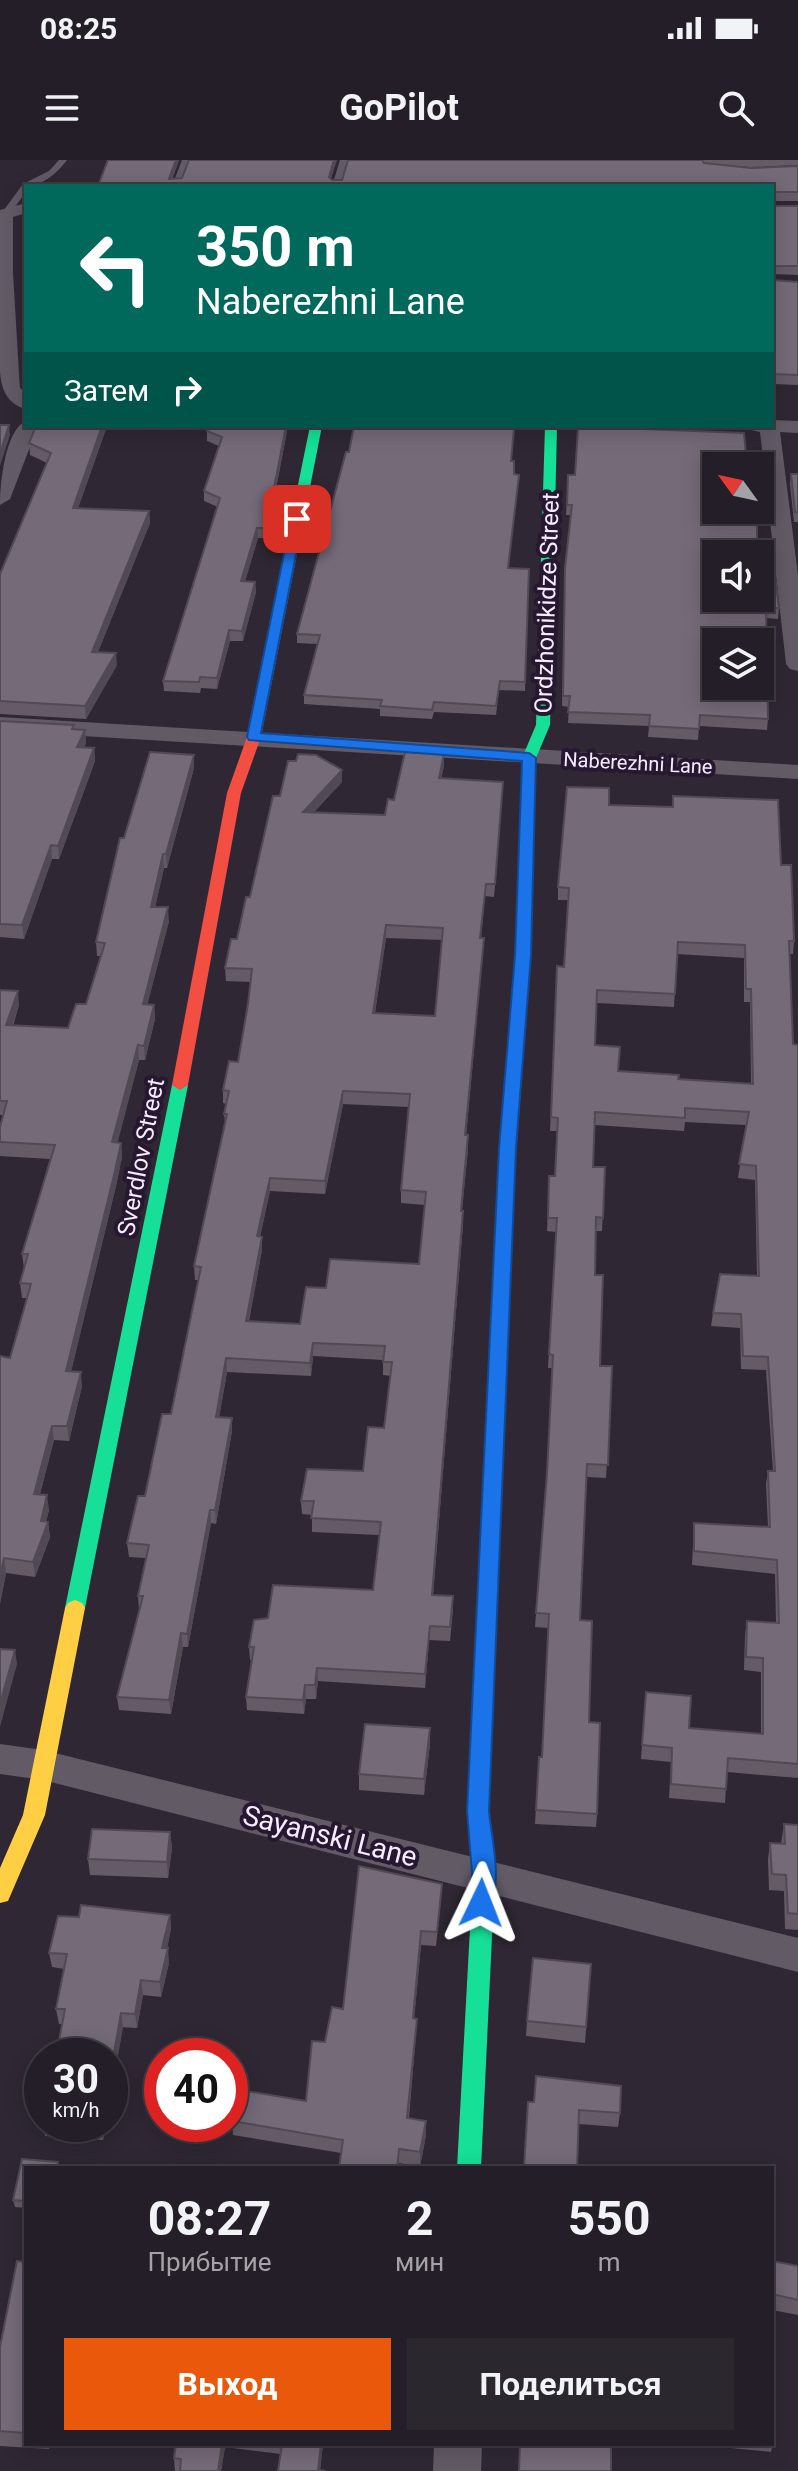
<!DOCTYPE html>
<html lang="ru">
<head>
<meta charset="utf-8">
<style>
  :root { --surface:#231e27; --page:#2b272f; --text:#f1f3f6; --muted:#a3a2a7; --line:#403c44; --accent:#ea580c }
  body { margin:0; font-family:Roboto,sans-serif; background:var(--page); color:var(--text); height:100vh; display:flex; flex-direction:column; font-size:30px; white-space:nowrap }
  * { box-sizing:border-box; margin:0 }
  p { font-size:26px; color:var(--muted) }
  .icon { flex:none; width:44px; height:44px; fill:none; stroke:currentColor; stroke-width:2; stroke-linecap:round; stroke-linejoin:round }
  .map { position:relative; flex:1; overflow:hidden }
  .panel { position:absolute; left:24px; top:2006px; width:750px; height:280px; display:flex; flex-direction:column; background:var(--surface); border-radius:0px; box-shadow:0 4px 20px #0003,0 0 0 2px var(--line) }
  .panel>* { flex:none }
  .guide { position:absolute; left:24px; top:24px; width:750px; height:244px; border-radius:0px; box-shadow:0 4px 20px #0003,0 0 0 2px var(--line); background:#00695c; color:#fff; overflow:hidden }
  .needle { width:52px; rotate:303deg }
  .buttons { position:absolute; left:702px; top:292px; display:grid; gap:16px }
  .buttons a { display:grid; place-items:center; width:72px; height:72px; border-radius:0px; background:var(--surface); box-shadow:0 4px 20px #0003,0 0 0 2px var(--line); font-size:40px }
  .speed { position:absolute; left:24px; top:1878px; display:flex; gap:16px; font-size:40px; font-weight:700; text-align:center }
  .speed>* { display:grid; place-content:center; width:104px; height:104px; border-radius:50%; background:var(--surface); box-shadow:0 4px 20px #0003,0 0 0 2px var(--line); line-height:1 }
  .speed small { font-size:20px; font-weight:400 }
  .speed .limit { border:12px solid #d22; background:#fff; color:#111 }
  .pin { position:absolute; display:grid; place-items:center; width:68px; height:68px; color:#fff; margin:-34px; border-radius:16px; box-shadow:0 4px 12px #0006 }
  .me { position:absolute; width:88px; margin:-44px; rotate:2deg; stroke-linejoin:round; filter:drop-shadow(0 0 6px #0008) }
  .turn { display:flex; align-items:center; gap:28px; height:168px; padding:0 40px; font-size:36px }
  .turn .icon { width:104px; height:104px; stroke-width:2.5 }
  .turn b { display:block; font-size:56px; line-height:68px }
  .then { display:flex; align-items:center; height:76px; padding:0 40px; background:#0003; gap:16px; font-size:30px }
  .eta { display:flex; justify-content:space-evenly; align-items:center; height:136px; text-align:center }
  .eta b { font-size:48px; font-weight:700; line-height:56px }
  .button { display:flex; gap:16px; margin-top:auto; padding:16px 40px }
  .button a { flex:1; height:92px; border-radius:0px; background:var(--accent); color:#fff; font-size:32px; font-weight:700; line-height:92px; text-align:center }
  .button a+a { background:var(--page); color:var(--text) }
  .status { display:flex; justify-content:space-between; align-items:center; height:56px; padding:0 40px; background:var(--surface); direction:ltr }
  .status svg { height:22px; fill:currentColor }
  header { display:flex; justify-content:space-between; align-items:center; height:104px; padding:0 40px; background:var(--surface); font-size:36px; font-weight:700 }
  .map>svg:first-child { display:block }
  .lines { fill:none; stroke-linecap:round; stroke-linejoin:round }
  .lane { fill:#625b66; fill-rule:evenodd }
  .street { fill:#625b66; fill-rule:evenodd }
  .fast { fill:#16e098; fill-rule:evenodd }
  .slow { fill:#ffcf43; fill-rule:evenodd }
  .jam { fill:#f24e42; fill-rule:evenodd }
  .wall { fill:#645b67; fill-rule:evenodd }
  .shaded-wall { fill:#514a54 }
  .building { fill:#746a78; stroke:#514a54; stroke-width:2; fill-rule:evenodd }
  .route { fill:#1a73e8; stroke:#114b97; stroke-width:2 }
  .labels { text-anchor:middle; dominant-baseline:central; stroke-width:8; stroke-linejoin:round; paint-order:stroke }
  .far-street-label { font-size:20px; fill:#f6ecfd; stroke:#261830 }
  .street-label { font-size:24px; fill:#f6ecfd; stroke:#261830 }
  .near-street-label { font-size:28px; fill:#f6ecfd; stroke:#261830 }
</style>
</head>
<body>
<div class="status"><b>08:25</b><svg viewBox="0 0 49 12"><path d="M0 12V9h3v3zM5 12V6h3v6zM10 12V3h3v9zM15 12V0h3v12zM26 1h20v11H26zM47 4h2v5h-2z"/></svg></div>
<header><svg class="icon" aria-label="menu" viewBox="0 0 24 24"><path d="M4 6h16M4 12h16M4 18h16"/></svg>GoPilot<svg class="icon" aria-label="search" viewBox="0 0 24 24"><circle cx="10" cy="10" r="6"/><path d="M15 15l6 6"/></svg></header>
<div class="map">
<svg width="798" height="2311" viewBox="0 0 798 2311">
  <rect width="100%" height="100%" fill="#2f2834"/>
  <g class="lines">
    <path class="lane" d="M59,0H67C57,13 44,25 26,26V32L8,56H2L1,54L23,24L49,11Z
      M182,0H190L180,26H172Z
      M340,0H348L340,26H332Z"/>
    <path class="street" d="M26,43V53L13,57V112L19,214L20,228L26,233V249C7,244 1,229 0,211V50Z
      M772,260L798,261V273L780,272L798,415V511L790,509L786,504L760,272L751,270L748,266H772Z
      M26,261V266H38L10,339L0,345C0,324 5,270 26,261Z
      M0,557L798,605V619L0,571Z
      M0,1584L43,1590L798,1778V1812L43,1620L0,1614Z
      M434,2284H482L481,2311H433Z"/>
    <path class="fast" d="M310,266H322L268,541L261,545L254,541Z
      M545,266H557L550,565L536,598L531,795L515,1009L507,1014L499,1009L515,795L522,598L536,565Z
      M180,920L188,925L85,1448L82,1453H68L65,1448L172,925Z
      M486,1465L493,1467L496,1473L489,1651L495,1713L481,2008H457L473,1713L467,1651L476,1473L479,1467Z"/>
    <path class="slow" d="M507,1004L515,1009L496,1473L493,1479L486,1481L479,1479L476,1473L499,1009Z
      M75,1440L82,1443L85,1448L45,1655L8,1741L0,1743V1708L23,1655L65,1448L68,1443Z"/>
    <path class="jam" d="M261,537L268,541L261,577L241,633L188,925L180,930L172,925L227,633L247,577L254,541Z"/>
  </g>
  <path class="wall" d="M108,0H179L172,19H331L332,20H342L348,0H798V5L750,7L704,3L751,8L798,6V41H772V26H98Z
    M772,46H798V115L772,114Z
    M772,120L798,122V225L772,224Z
    M208,266H288L276,329L281,340L270,378H258L245,421L255,422L256,432L243,481H230L217,529L201,528L200,533L164,531L163,521L218,347L204,341V331L219,286L207,281V271Z
    M462,268L512,301L514,314L518,323L508,408L529,409L525,531L499,530L496,555L434,552L432,559L380,556V549L304,544V535L317,484L297,483V474L349,292Z
    M619,268L716,306L768,351L767,361H757L716,394L779,448L778,459L766,458L768,559L767,570L699,566L698,580L648,577L649,566L568,563L569,547L562,546L565,419L571,355H566L568,315H575L581,269Z
    M106,269L78,348L149,351L150,363L98,492L117,505L86,559L0,554V414L47,303L30,295L29,283Z
    M791,314H798V362H794L790,324Z
    M0,561L85,570L86,583L84,587L94,588L95,601L59,699H52L24,779L0,777Z
    M444,606L441,618L503,622L494,737L485,736L481,778L483,791L466,975H468V989L462,1051L463,1064L433,1435L453,1449L450,1481L429,1480L425,1528L318,1521L316,1539H306L304,1554L247,1550L246,1537L252,1500H250L249,1487L268,1458L373,1430L379,1375L312,1372V1355L302,1354L301,1341L363,1311L384,1268L391,1216L383,1215V1200L313,1196L311,1216L227,1212L219,1257L232,1258V1271L216,1364L211,1363L188,1487H183L171,1554L119,1550L117,1537L139,1450L138,1436L146,1398L129,1397L127,1383L145,1336L171,1254L198,1120H195L194,1106L225,963L224,954L226,944L223,943V930L238,902L248,844L251,822L226,821L225,808L237,779L280,636L342,610V622L314,652L385,655L394,640ZM386,778L442,780L435,856L375,853ZM343,944L408,947L401,1030V1043L425,1045L419,1104L326,1128L300,1164L249,1161L262,1090V1077H260L270,1031L325,1034Z
    M194,608L167,708H164L155,747L169,761L147,845H154L155,859L145,900H139L117,983H121L122,997L116,1026L71,1211L82,1226L69,1281L54,1280L40,1334L49,1350L46,1362H48L50,1377L35,1417L6,1413L0,1444L10,1198L27,1138H22L20,1123L24,1108L22,1094L50,999L0,996V967L3,955H0V830L19,845L13,866L68,868L86,844L100,796H97L96,782L124,678Z
    M673,636L781,705L794,781L793,794H790L793,884L798,885V1618L727,1612L725,1643L669,1638L671,1602L641,1599L646,1532L689,1568L761,1574V1512L744,1510L745,1475L747,1461L776,1463L775,1414L692,1405L694,1363L768,1367L766,1324L768,1311H773L766,1210L741,1209L740,1168L711,1166L713,1153L757,1116L755,1020L738,1018L746,965L685,962L684,971L595,965L593,1007H605L602,1071H596L595,1115L600,1206H612L606,1318L587,1317L580,1460L597,1654L596,1667L535,1664L539,1597H542L548,1468L535,1467L547,1316L552,1208H548L556,1072L547,1071L549,1016H555L558,971H550L557,806L564,807L568,740H558V727L609,645L672,647ZM677,794L744,798V842H750L751,924L678,919L618,911L595,885L597,843L674,847Z
    M430,1568V1584L424,1635L359,1630V1614Z
    M784,1664L798,1665V1770L785,1769L784,1731L769,1730L768,1699L770,1683L781,1684Z
    M170,1672L172,1688L168,1718L90,1715L88,1699Z
    M441,1739L436,1786L421,1785L414,1858L416,1873L409,1958L426,1961V1975L420,2007L399,2003V2008H339L341,1993L233,1975L232,1961L306,1941L325,1882L343,1849Z
    M170,1755L171,1769L167,1788L169,1803L161,1837L143,1835L137,1868L59,1864L56,1849L64,1809L52,1807L49,1793L79,1757Z
    M591,1804L585,1883L526,1876L527,1861Z
    M528,1942L620,1953L618,1967L579,1964Z
    M43,1964H106L103,1980L45,1976Z
    M26,2008V2048L15,2047L13,2040Z
    M772,2101L798,2106V2155L772,2150Z
    M26,2102V2284H50L49,2289L0,2286V2187Z
    M772,2238L774,2278L771,2292L720,2287V2284H772Z
    M176,2284H323L320,2310L278,2311L281,2294L225,2287L221,2311H175L174,2298Z"/>
  <path class="shaded-wall" d="M176,0H179L170,26L169,19Z
    M334,0H337L329,25V17Z
    M9,265L10,275L0,306V293Z
    M102,266H106V269L74,360L73,348Z
    M286,266H288L274,338V328Z
    M281,330V340L270,378V368Z
    M149,351L150,363L93,504L92,492Z
    M257,368L258,378L242,432L241,421Z
    M255,422L256,432L243,481L242,471Z
    M229,470L230,481L217,529V518Z
    M116,493L117,505L86,559L85,546Z
    M85,570L86,583L79,600L77,587Z
    M94,588L95,601L59,699L58,686Z
    M444,594V606L439,630V618Z
    M194,595V608L167,708L166,694Z
    M342,610V622L303,664V652Z
    M51,685L52,699L24,779L22,765Z
    M163,694L164,708L152,761L151,747Z
    M168,747L169,761L144,858L143,844Z
    M386,765V778L373,866V853Z
    M484,778L483,791L465,988V975Z
    M18,831L19,845L8,879L6,865Z
    M154,845L155,859L145,900L144,886Z
    M138,885L139,900L114,997L112,982Z
    M343,931V944L325,1034V1021Z
    M468,975V989L460,1064L461,1051Z
    M121,983L122,997L116,1026L68,1225L66,1211Z
    M270,1018V1031L257,1090V1076Z
    M463,1051V1064L432,1448V1435Z
    M262,1077V1090L246,1174V1161Z
    M313,1183V1196L311,1216L310,1203Z
    M226,1198L227,1212L217,1270L216,1257Z
    M81,1212L82,1226L69,1281L67,1266Z
    M232,1258V1271L216,1364L215,1350Z
    M52,1266L54,1280L36,1349L34,1334Z
    M47,1335L49,1350L43,1375L48,1362L50,1377L35,1417L33,1402Z
    M210,1350L211,1363L188,1487L187,1474Z
    M4,1398L6,1413L0,1444V1417Z
    M430,1466L429,1480L425,1528V1514Z
    M181,1473L183,1487L171,1554L169,1540Z
    M15,1490L17,1504L0,1567V1544Z
    M317,1508L318,1521L316,1539L315,1525Z
    M305,1525L306,1539L304,1554L303,1540Z
    M430,1568V1584L424,1635V1619Z
    M170,1672L172,1688L168,1718L167,1702Z
    M170,1755L171,1769L164,1802L162,1788Z
    M421,1771V1785L413,1873V1858Z
    M168,1788L169,1803L161,1837L160,1822Z
    M141,1820L143,1835L137,1868L135,1854Z
    M121,1853L123,1868L110,1941V1915Z
    M417,1859L416,1873L407,1972V1958Z
    M426,1961V1975L420,2007V1992Z
    M101,1964H106L103,1980Z
    M222,2284H224L225,2287L221,2311H218Z
    M321,2284H323L320,2311H318Z"/>
  <path class="building" d="M108,0H176L169,19L182,18L189,0H334L329,17L332,20H342L348,0H702L704,3L751,8L798,6V32H772V26H98Z
    M772,46H798V106H772Z
    M772,120L798,122V215L772,214Z
    M0,265H9L0,293Z
    M36,266H102L73,348L149,351L92,492L116,493L85,546L0,541V414L51,293L29,283Z
    M208,266H286L274,328L281,330L270,368H257L241,421L255,422L242,471L229,470L217,518L200,517L199,522L163,521L220,338L204,331L222,277L207,271Z
    M354,266H461V267L514,269L511,301H514V314L519,315L508,408L529,409L525,522L500,521L496,546L434,542L432,550L380,546L382,540L304,535L320,475L297,474L346,292H349Z
    M581,266H619V268L744,273L747,306H716V350H760V313L764,314L768,351H757V394H716V438H760V415L775,416L779,448H766L768,559L700,555L699,569L649,566L650,555L568,552L570,536H563L565,408L572,345H567L568,315H575L578,269H581ZM716,482H760V526H716Z
    M791,314H798V352H795Z
    M0,561L74,565L72,569L85,570L77,587L94,588L58,686L51,685L22,765L0,764Z
    M150,592L194,595L166,694H163L151,747H168L143,844L154,845L144,886L138,885L112,982L121,983L115,1011L66,1211L81,1212L67,1266H52L34,1334L47,1335L41,1361L48,1362L33,1402L4,1398L0,1417V1196L10,1198L31,1124L20,1123L28,1094H22L55,985L0,982V967L7,941H0V830L18,831L6,865L68,868L76,844H86L105,783L96,782L120,678H124Z
    M405,592L444,594L439,618L503,622L495,724H486L480,778H484L465,975H468L461,1051H463L432,1435L453,1436L450,1467L430,1466L425,1514L317,1508L315,1525H305L303,1540L246,1537L254,1487H249L254,1460L268,1458L273,1425L373,1430L381,1362L311,1358L314,1341H301L307,1309L363,1311L368,1267L384,1268L392,1202H383L385,1186L313,1183L310,1203L226,1198L216,1257L232,1258L215,1350H210L187,1474L181,1473L169,1540L117,1537L143,1436H138L149,1385L127,1383L138,1336H145L162,1254H171L201,1107L194,1106L227,954H224L229,931L223,930L229,901L238,902L248,844L252,809L225,808L231,779H237L246,737H250L273,636H280L288,601H296L298,594L316,595L342,610L303,652L385,655L388,639L394,640ZM386,765L443,768L435,856L373,853ZM343,931L410,934L401,1030L426,1032L419,1104L330,1099L326,1128L306,1127L300,1164L246,1161L262,1077L257,1076L270,1018L325,1021Z
    M567,627L609,628V645L673,647V636L778,640L781,705H791L794,781H789L793,884L798,885V1604L728,1598L726,1629L671,1624L672,1588L642,1585L646,1532L691,1536L689,1568L763,1574V1498L746,1497L747,1461L779,1463L777,1400L694,1391V1363L770,1367L768,1311H775L768,1197L743,1196L741,1154L713,1153L720,1114L759,1116L756,1006L739,1004L749,952L685,948V958L595,952L593,1007H605L603,1058L596,1057L595,1115H603L600,1206H612L608,1305L587,1304L580,1460L592,1461L589,1562L600,1563L597,1654L536,1650L539,1597H542L549,1454L536,1453L547,1313L553,1195L549,1194L557,1058H548L549,1016H555L558,958L551,957L557,806L564,807L569,728L558,727ZM678,782L745,785L746,829H751L753,924L678,919L679,915L618,911L620,887L595,885L597,830L675,834Z
    M0,1489L15,1490L0,1544Z
    M365,1564L430,1568L424,1619L359,1614Z
    M784,1664L798,1665V1754L788,1753L786,1715L772,1714L770,1683L785,1684Z
    M92,1669L170,1672L167,1702L88,1699Z
    M359,1706L442,1724L437,1772L421,1771L413,1858L417,1859L407,1958L426,1961L420,1992L399,1989L397,2008H339L343,1980L232,1961L240,1930L306,1941L312,1881L325,1882L332,1847L343,1849Z
    M81,1745L170,1755L162,1788H168L160,1822L141,1820L135,1854L121,1853L110,1915V1896H56L65,1849H56L67,1794L49,1793L58,1756L79,1757Z
    M533,1798L591,1804L586,1867L527,1861Z
    M536,1916L621,1926L620,1953L579,1950L577,2008H524L528,1942H534Z
    M22,1999L58,2002L57,2008H26V2041L13,2040Z
    M17,2101L26,2102V2273L0,2271V2187Z
    M772,2101L798,2106V2140L772,2134Z
    M772,2238H773L774,2278L772,2277Z
    M176,2284H222L218,2311H180L181,2299L174,2298Z
    M282,2284H321L318,2310L326,2311H278Z
    M520,2284H611V2311H519Z"/>
  <path class="route" d="M297,356L303,359L261,573L529,593L536,598L531,795L516,988L489,1651C492,1681 503,1723 489,1750L481,1753L473,1750L470,1743L472,1713L467,1651L499,988L515,795L522,601L249,580L247,577L291,359Z"/>
  <g class="labels">
    <g class="far-street-label">
      <text transform="translate(638 603) rotate(3)">Naberezhni Lane</text>
    </g>
    <g class="street-label">
      <text transform="translate(547 443) rotate(-88)">Ordzhonikidze Street</text>
      <text transform="translate(141 997) rotate(-79)">Sverdlov Street</text>
    </g>
    <g class="near-street-label">
      <text transform="translate(330 1676) rotate(14)">Sayanski Lane</text>
    </g>
  </g>
</svg>
<div class="buttons">
<a><svg class="needle" viewBox="-14 -14 28 28"><path d="M0-13l5 13h-10z" fill="#e53935"/><path d="M0 13l5-13h-10z" fill="#a3a2a7"/></svg></a>
<a><svg class="icon" aria-label="sound" viewBox="0 0 24 24"><path d="M4 9h4l5-4v14l-5-4H4zM17 9q2 3 0 6"/></svg></a>
<a><svg class="icon" aria-label="layers" viewBox="0 0 24 24"><path d="M12 4l9 5-9 5-9-5zM3 14l9 5 9-5"/></svg></a>
</div>
<div class="speed"><div>30<small>km/h</small></div><div class="limit">40</div></div>
<div class="pin" style="left:297px;top:359px;background:#d93025"><svg class="icon" aria-label="arrive" viewBox="0 0 24 24"><path d="M6 21V4h12l-3 4 3 4H6"/></svg></div>
<svg class="me" style="left:481px;top:1743px" viewBox="-20 -20 40 40"><path d="M0-17L14 15 0 8-14 15z" fill="#1a73e8" stroke="#fff" stroke-width="4"/></svg>
<div class="guide">
<div class="turn"><svg class="icon" aria-label="left" viewBox="0 0 24 24"><path d="M17 20v-9H6M10 6l-5 5 5 5"/></svg><div><b>350 m</b>Naberezhni Lane</div></div>
<div class="then">Затем<svg class="icon" aria-label="right" viewBox="0 0 24 24"><path d="M7 20v-9h11M14 6l5 5-5 5"/></svg></div>
</div>
<section class="panel">
<div class="eta">
<div><b>08:27</b><p>Прибытие</p></div>
<div><b>2</b><p>мин</p></div>
<div><b>550</b><p>m</p></div>
</div>
<div class="button"><a>Выход</a><a>Поделиться</a></div>
</section>
</div>
</body>
</html>
